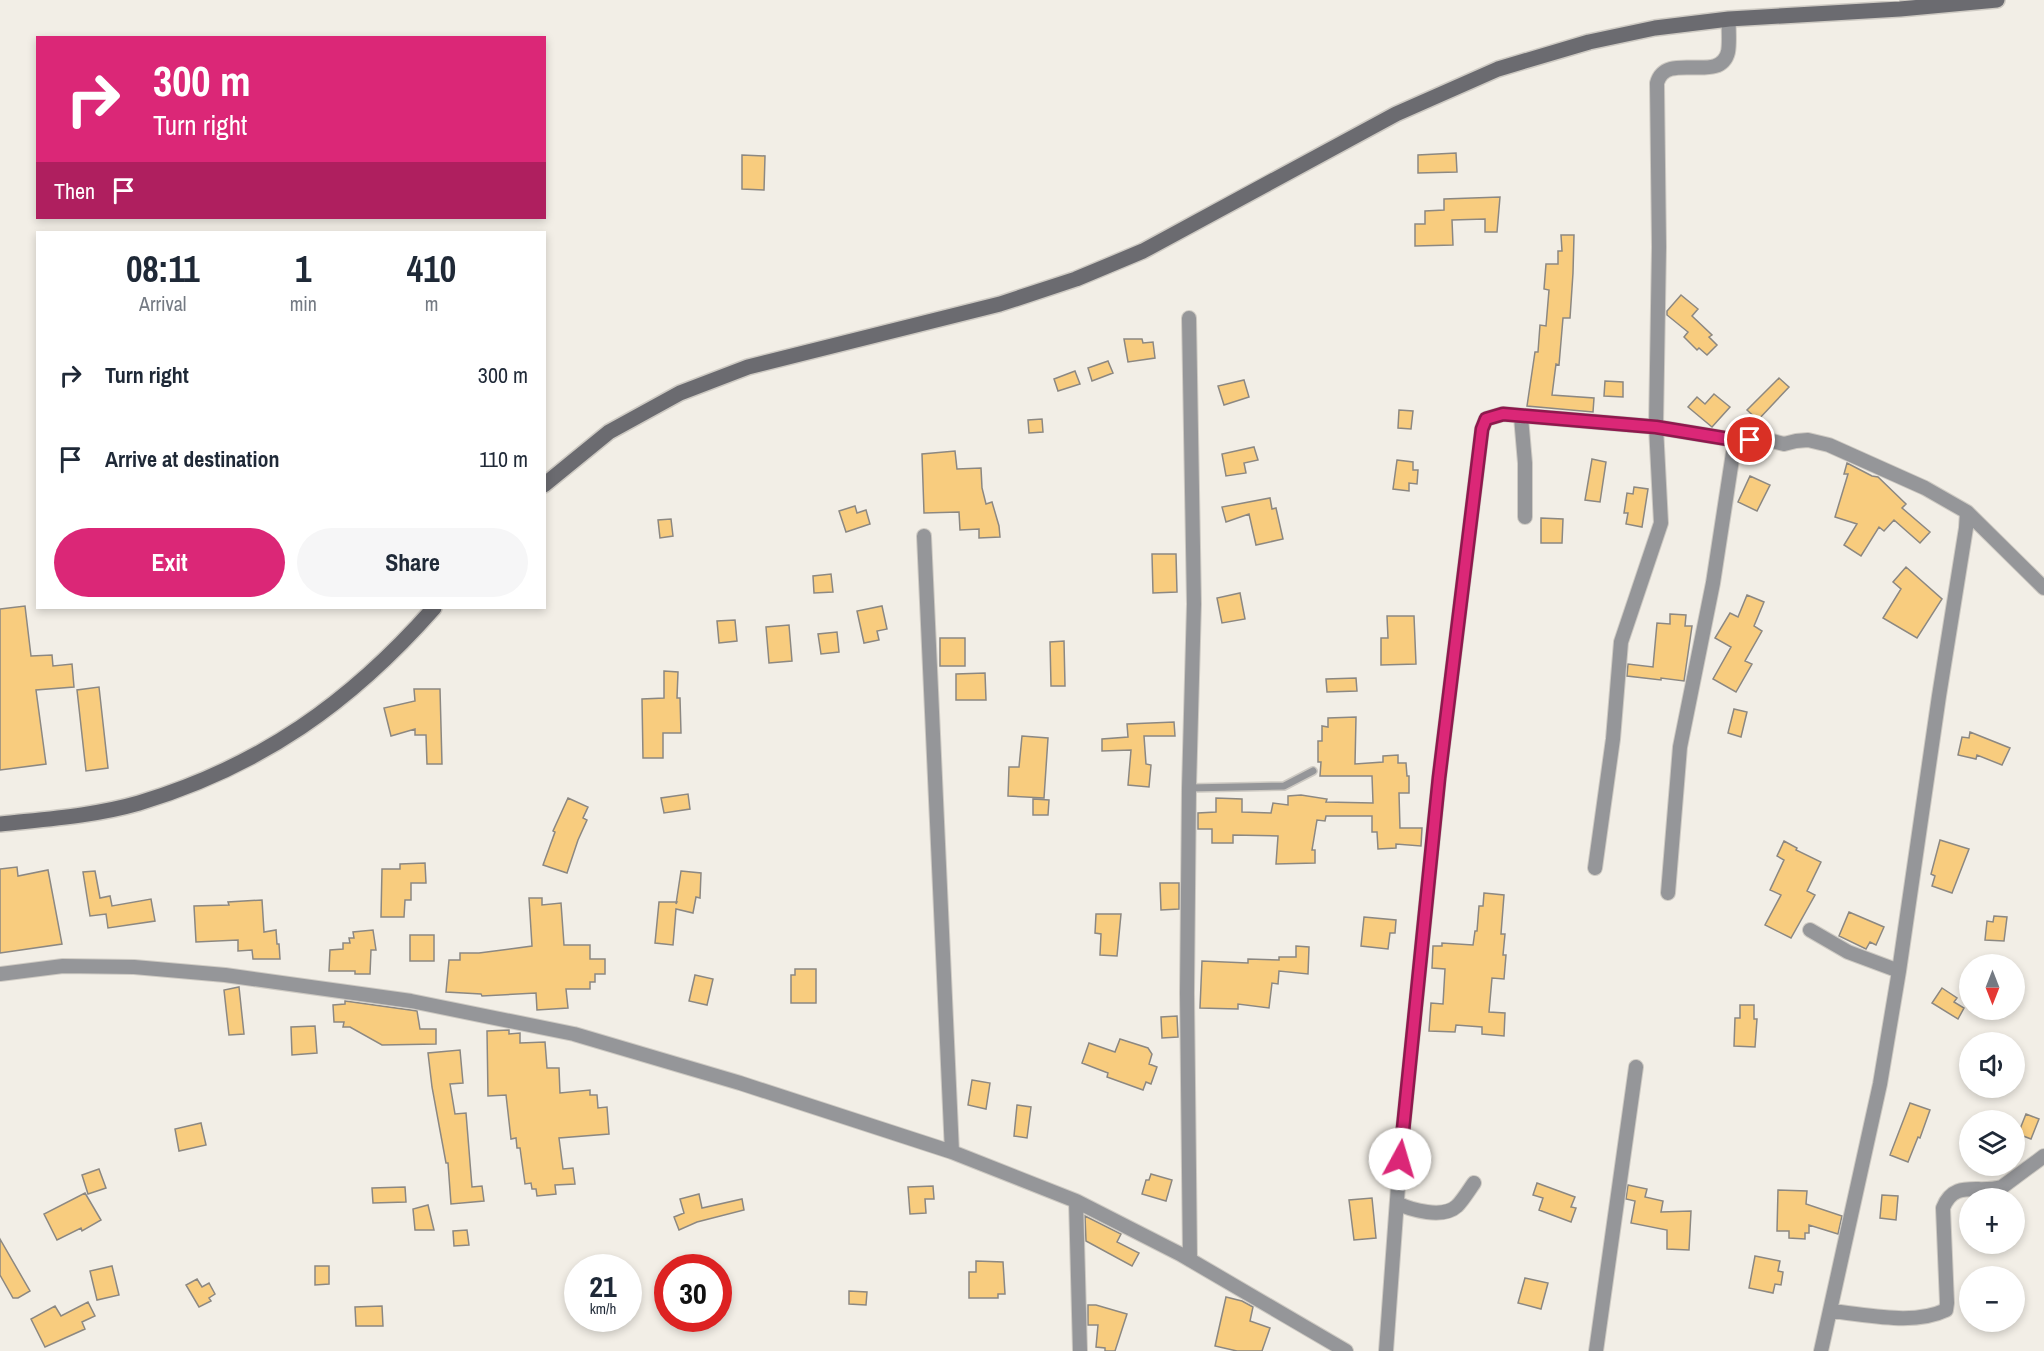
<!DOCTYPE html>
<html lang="en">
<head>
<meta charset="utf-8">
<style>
  :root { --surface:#fff; --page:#f6f6f7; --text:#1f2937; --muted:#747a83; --accent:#db2777 }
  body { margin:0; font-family:"Archivo Narrow",sans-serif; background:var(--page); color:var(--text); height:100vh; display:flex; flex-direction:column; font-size:22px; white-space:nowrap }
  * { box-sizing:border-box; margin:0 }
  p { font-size:20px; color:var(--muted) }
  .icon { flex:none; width:33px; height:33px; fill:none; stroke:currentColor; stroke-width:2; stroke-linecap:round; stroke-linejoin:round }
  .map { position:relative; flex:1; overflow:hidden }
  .details { position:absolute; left:36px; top:231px; width:510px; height:378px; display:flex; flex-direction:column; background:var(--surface); border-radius:0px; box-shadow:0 3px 9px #0003 }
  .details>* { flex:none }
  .banner { position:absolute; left:36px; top:36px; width:510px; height:183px; border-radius:0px; box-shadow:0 3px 9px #0003; background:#db2777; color:#fff; overflow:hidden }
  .needle { width:39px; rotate:180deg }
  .controls { position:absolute; left:1959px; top:954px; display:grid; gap:12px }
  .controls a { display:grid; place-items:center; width:66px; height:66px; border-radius:50%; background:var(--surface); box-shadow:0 3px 9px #0003; font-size:30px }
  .speed { position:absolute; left:564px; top:1254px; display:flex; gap:12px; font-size:30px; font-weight:700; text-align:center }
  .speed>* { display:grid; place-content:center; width:78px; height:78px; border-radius:50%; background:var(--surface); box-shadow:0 3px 9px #0003; line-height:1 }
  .speed small { font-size:15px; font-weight:400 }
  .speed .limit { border:9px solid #d22; background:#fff; color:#111 }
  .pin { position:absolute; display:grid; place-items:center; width:51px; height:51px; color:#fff; margin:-26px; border:3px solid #fff; border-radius:50%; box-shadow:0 2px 6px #0007 }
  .me { position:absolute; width:66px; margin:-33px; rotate:6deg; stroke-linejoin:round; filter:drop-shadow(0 0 4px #0008) }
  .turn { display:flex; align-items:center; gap:21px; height:126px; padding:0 18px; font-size:27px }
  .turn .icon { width:78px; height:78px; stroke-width:2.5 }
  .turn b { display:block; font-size:42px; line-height:51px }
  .then { display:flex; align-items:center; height:57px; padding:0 18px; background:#0003; gap:12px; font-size:22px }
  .eta { display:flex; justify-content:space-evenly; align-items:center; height:102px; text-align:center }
  .eta b { font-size:36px; font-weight:700; line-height:42px }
  .primary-button { display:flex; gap:12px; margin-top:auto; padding:12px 18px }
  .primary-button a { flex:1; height:69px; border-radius:36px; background:var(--accent); color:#fff; font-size:24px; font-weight:700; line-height:69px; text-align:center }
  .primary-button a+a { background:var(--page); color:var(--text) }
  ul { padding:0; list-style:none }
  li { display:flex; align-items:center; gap:18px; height:84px; padding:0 18px }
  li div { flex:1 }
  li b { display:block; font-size:22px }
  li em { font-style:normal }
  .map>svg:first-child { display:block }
  .building { fill:#f8cc7e; stroke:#8c8882; stroke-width:1.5 }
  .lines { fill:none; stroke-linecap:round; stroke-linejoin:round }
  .service-casing { stroke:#cecac3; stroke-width:10 }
  .minor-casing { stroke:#cecac3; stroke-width:16 }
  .secondary-casing { stroke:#cecac3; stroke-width:18 }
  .service { stroke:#959699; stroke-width:7 }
  .minor { stroke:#959699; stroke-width:14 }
  .secondary { stroke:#6b6b70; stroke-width:15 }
  .route-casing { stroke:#8e194d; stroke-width:15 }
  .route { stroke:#db2777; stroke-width:10 }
</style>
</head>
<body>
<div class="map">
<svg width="2044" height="1351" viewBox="0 0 2044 1351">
  <rect width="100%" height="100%" fill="#f2eee6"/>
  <path class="building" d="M1456,153L1457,172L1418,173V155Z
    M742,155L765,156L764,190L742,189Z
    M1500,197L1497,232H1485V219L1452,220L1453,245L1415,246V224H1425V211L1444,210V199Z
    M1561,235H1574L1573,273L1570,318H1563L1559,365L1556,364L1552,395L1594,398L1593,412L1527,406L1535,352H1538L1540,325L1546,326L1549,290L1544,289L1546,264H1558V251H1562Z
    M1681,295L1698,309L1692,316L1712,335L1709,337L1717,345L1707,355L1699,348L1697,350L1684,337L1688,332L1667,315V311Z
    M1124,339H1142L1143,343L1153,342L1155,358L1128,362Z
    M1108,361L1113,373L1092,381L1088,368Z
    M1075,371L1080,384L1058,391L1054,379Z
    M1779,378L1789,387L1758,420L1747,410Z
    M1244,380L1249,397L1224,405L1218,386Z
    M1605,381L1623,382V397L1604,396Z
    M1714,394L1730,407L1712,427L1688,407L1697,397L1705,404Z
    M1399,410L1413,411L1411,429L1398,428Z
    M1042,419L1043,432L1029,433L1028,420Z
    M1254,447L1258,460L1244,463L1246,473L1226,476L1222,454Z
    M955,451L957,469L981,468L982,488L986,504L992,502L999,526L1000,537L979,538V529L960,530L959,512L924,513L922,454Z
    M1592,459L1606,462L1600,502L1585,500Z
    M1397,460L1413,462V470H1418L1417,484L1409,483V491L1393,489Z
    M1847,463L1872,476L1878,477L1906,504L1902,508L1930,532L1920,543L1894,520L1884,531L1879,527L1861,556L1844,545L1857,524L1835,517L1848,474H1844Z
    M1750,476L1770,485L1757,511L1738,502Z
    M1634,487L1648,489L1642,527L1626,524L1628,513H1624L1627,493L1633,494Z
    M1270,498L1272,509L1276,508L1283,539L1256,545L1249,514L1226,522L1222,507Z
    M855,506L857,513L866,510L870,524L846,532L839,511Z
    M1541,518L1563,519L1562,543H1541Z
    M671,519L673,536L660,538L658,520Z
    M1152,554H1176L1177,592L1153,593Z
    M1906,567L1942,599L1917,638L1883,618L1901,589L1893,582Z
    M831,574L833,592L814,593L813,576Z
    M1240,593L1245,619L1222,623L1217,598Z
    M1747,595L1764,602L1754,626L1762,631L1745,661L1752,664L1736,692L1713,679L1731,647L1715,638L1730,613L1738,617Z
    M25,606L31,656L52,655L53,666L72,664L74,687L36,690L46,764L0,770V609Z
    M882,606L887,629L877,631L879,640L864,643L857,611Z
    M1670,614L1686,615L1685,626H1692L1684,681L1661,678V680L1627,676L1628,664L1653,667L1657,623L1670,624Z
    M1387,616H1414L1416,664L1381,665V638H1388Z
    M735,620L737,641L719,643L717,621Z
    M789,625L792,661L769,663L766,627Z
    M837,632L839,652L821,654L818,634Z
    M940,638H965V666H940Z
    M1064,641L1065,686H1051L1050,642Z
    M664,671L678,672L677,698H680L681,733H663V758H643L642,699L664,698Z
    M985,673L986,700H956V674Z
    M1356,678L1357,691L1327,692L1326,679Z
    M99,687L108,768L86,771L77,690Z
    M414,689H440L442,764H427L426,735H415V729L391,736L384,708L415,701Z
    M1734,709L1747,712L1741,737L1728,733Z
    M1356,717L1355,764L1383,762V756L1398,755V763H1406L1407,776H1409V793H1399L1400,828H1422L1421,846L1396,844V848L1378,849L1377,832H1372V816H1326L1325,821L1317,820L1312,850H1315V863L1276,864L1278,836L1233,835V843H1212V829H1198V813L1216,812V798L1242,799V812L1271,813L1273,803L1288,805V796L1301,795L1327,799L1326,802L1373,803L1372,776H1320L1321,762H1318V741H1322V726L1328,727V718Z
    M1174,722L1175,736H1144L1146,764L1151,765L1149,787L1128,785L1131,750L1102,751V739L1128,737L1127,724Z
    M1970,732L2010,748L2002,765L1977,755L1976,759L1958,755L1962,737L1969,738Z
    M1022,736L1048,738L1044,798L1008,796L1009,767H1019Z
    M688,794L690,809L664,813L661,798Z
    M568,798L588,807L583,818L587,820L578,840L567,873L543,865L555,832L553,831Z
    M1033,799L1049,800L1048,815H1033Z
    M1940,840L1969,849L1952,893L1932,886L1935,876L1931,874Z
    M1784,841L1797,848L1796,850L1821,862L1807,891L1815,895L1791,938L1765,925L1781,895L1770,890L1784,860L1777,856Z
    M425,863L426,883H411V900H405L404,917H381L382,869H400V864Z
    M17,867L18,876L48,870L62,944L0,953V869Z
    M95,871L100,898L110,896L112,906L151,899L155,921L108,928L106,914L90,916L83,872Z
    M681,871L701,873L700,898L696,897L693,913L676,909L673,945L655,943L659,902H677L676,904Z
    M1160,883H1179V909L1161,910Z
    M1484,893L1504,895L1501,934H1505L1503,955H1506L1504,979L1492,978L1489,1012L1505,1013L1504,1036L1482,1034V1027L1456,1025L1455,1032L1429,1031L1431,1003L1443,1004L1445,969L1432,968L1433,946H1442V943L1473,945L1475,931H1477L1479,906H1483Z
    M529,898H542V905L561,903L564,945H590V959H605V974H595V982H590V989H566L568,1008L537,1010L536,993L482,996L481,994L446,992L449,960H460V953H479L532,946Z
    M262,900L264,932L276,930L277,944H279L280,959H253L252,950L238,951V940L196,942L194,906L229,905L228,902Z
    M1849,912L1884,927L1876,945L1870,942L1866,949L1839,936Z
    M1096,914H1121L1117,956L1100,955L1101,934L1095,933Z
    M1994,916L2007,917L2004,941L1985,940L1987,921L1993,922Z
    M1364,917L1396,920L1395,933H1390L1388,949L1361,946Z
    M373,930L376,950H371L370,974H355V971H329L330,950L343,949V943H350L349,938H354L353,932Z
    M410,935H434V961H410Z
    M1296,946L1309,947L1308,974L1279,971L1278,984L1272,983L1269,1008L1238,1004V1009L1200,1008L1202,961L1248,963V959L1279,960V957H1296Z
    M795,969H816V1003H791V975H795Z
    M695,975L713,979L707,1005L689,1001Z
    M239,987L244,1034L229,1035L224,990Z
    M1942,988L1957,998L1954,1002L1964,1008L1958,1019L1932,1003Z
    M345,1001L417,1011L420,1029H436V1044L382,1045L350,1027H343L344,1022H334L333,1005L345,1004Z
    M1740,1005H1754V1019H1757L1755,1047L1734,1046L1735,1018H1740Z
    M1177,1016L1178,1037L1162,1038L1161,1017Z
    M315,1026L317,1053L292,1055L291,1027Z
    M509,1030V1034L520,1033V1043L545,1042L547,1068H559L560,1093L590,1090V1095H597L598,1108L607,1107L609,1134L559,1138L563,1169L573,1168L575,1184L555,1185L556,1194L537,1196L536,1189H532L531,1183L525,1184L520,1148H517L516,1138L511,1139L506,1095L488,1096L487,1031Z
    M1120,1039L1148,1048L1152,1054L1149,1064L1157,1067L1151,1084L1146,1082L1143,1090L1107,1077L1108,1073L1082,1063L1089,1043L1115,1052Z
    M460,1050L463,1083L450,1084L455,1114L466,1113L472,1187L482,1186L484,1201L451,1204L448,1163H446L432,1087L428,1053Z
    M972,1080L990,1083L986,1109L968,1105Z
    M1910,1103L1930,1110L1920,1138L1918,1137L1908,1162L1890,1155Z
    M1017,1105L1031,1107L1027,1138L1014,1136Z
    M2026,1114L2039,1119L2031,1139L2018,1134Z
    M201,1123L206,1145L179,1151L175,1129Z
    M99,1169L106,1188L88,1194L82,1175Z
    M1151,1174L1172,1180L1166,1201L1142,1194L1146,1180H1149Z
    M1537,1183L1575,1197L1571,1207L1576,1208L1571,1222L1539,1210L1543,1198L1533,1195Z
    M1628,1185L1647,1189L1645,1197L1663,1201L1661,1212L1691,1211L1689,1250L1667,1249V1230L1631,1223L1635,1201L1626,1199Z
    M933,1186L934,1199H925L926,1213L910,1214L908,1187Z
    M405,1187L406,1202L373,1203L372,1188Z
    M1778,1190L1807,1191L1806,1204L1842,1216L1838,1234L1809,1225V1233H1805V1239L1789,1238V1231H1777Z
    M85,1193L101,1220L82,1231L81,1228L57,1240L44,1214Z
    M699,1194L702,1208L742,1199L744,1210L697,1222L679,1230L674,1217L684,1213L680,1199Z
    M1882,1195L1898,1196L1896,1220L1880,1218Z
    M1372,1198L1376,1238L1354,1240L1349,1200Z
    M428,1205L434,1230H415L413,1209Z
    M1085,1216L1121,1234L1117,1242L1139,1253L1132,1266L1086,1241Z
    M467,1230L469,1245L454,1246L453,1231Z
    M0,1239L30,1291L18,1298H13L0,1275Z
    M1755,1256L1780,1261L1778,1271L1783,1272L1781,1285L1775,1284L1773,1293L1749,1288Z
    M976,1261L1003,1262L1005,1294H998V1298H969V1272H976Z
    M112,1266L119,1295L97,1300L90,1271Z
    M315,1266H329V1284L315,1285Z
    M1525,1278L1548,1283L1541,1309L1518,1303Z
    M197,1279L202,1287L209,1283L215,1294L209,1298L211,1301L199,1307L186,1285Z
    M849,1291L867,1292L866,1305L849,1304Z
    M1226,1297L1242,1301L1253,1307L1250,1321L1270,1328L1262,1351H1237L1215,1346Z
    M88,1302L95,1316L82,1322L85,1329L45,1347L31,1319L55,1306L61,1316Z
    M1088,1305H1096L1127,1314L1115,1351H1105V1348L1096,1347L1098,1325H1088Z
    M382,1306L383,1326H356L355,1307Z"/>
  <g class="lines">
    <g class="service-casing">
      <path id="service" d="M1189,788L1284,786L1313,771"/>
    </g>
    <g class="minor-casing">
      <path id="minor" d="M1189,318L1194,604L1189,788L1187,993L1190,1260
        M1521,417L1525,463V517
        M924,536L952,1152
        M1595,868L1613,739L1621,642L1661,523L1656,427L1659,247L1657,83C1666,50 1720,85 1728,52C1730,42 1728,29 1729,19
        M1668,893L1680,747L1713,583L1735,440
        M1810,930L1848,952L1899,971
        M0,974L63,966L134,967L225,975L411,1001L574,1034L740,1083L952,1152L1076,1201L1180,1254L1346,1351
        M1076,1201L1080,1351
        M1397,1203C1411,1210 1443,1219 1457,1206C1463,1200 1469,1190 1474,1183
        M1830,1311C1866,1314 1913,1326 1946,1310L1947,1303L1943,1208C1954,1179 1978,1194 2002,1187L2044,1156
        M1386,1351L1400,1159L1439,778L1482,429L1486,419L1503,414L1656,427L1735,440L1765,439L1784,444L1796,441L1808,440L1829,445L1925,488L1967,512L2044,588
        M1596,1351L1636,1067
        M1821,1351L1880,1084L1899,971L1939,696L1966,528L1967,512"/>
    </g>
    <g class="secondary-casing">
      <path id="secondary" d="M544,485L609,432L680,393L748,367L1000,304L1076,279L1143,251L1396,114L1498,69L1589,42L1655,28L1729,19L1900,9L1997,0
        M0,824C46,819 94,816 139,803C261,766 350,703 434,608"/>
    </g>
    <use href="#service" class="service"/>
    <use href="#minor" class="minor"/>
    <use href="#secondary" class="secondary"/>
  </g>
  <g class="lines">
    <g class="route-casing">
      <path id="route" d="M1400,1159L1439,778L1482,429L1486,419L1503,414L1656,427L1735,440H1750"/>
    </g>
    <use href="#route" class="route"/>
  </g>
</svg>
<div class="controls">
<a><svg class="needle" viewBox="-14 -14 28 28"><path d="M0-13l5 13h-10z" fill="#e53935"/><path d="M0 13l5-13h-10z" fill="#747a83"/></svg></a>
<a><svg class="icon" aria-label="sound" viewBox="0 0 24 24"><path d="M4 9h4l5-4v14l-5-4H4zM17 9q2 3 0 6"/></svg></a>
<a><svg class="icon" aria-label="layers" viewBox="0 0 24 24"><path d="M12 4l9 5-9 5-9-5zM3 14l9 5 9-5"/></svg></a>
<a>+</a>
<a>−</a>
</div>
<div class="speed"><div>21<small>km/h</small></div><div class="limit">30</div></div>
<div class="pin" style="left:1750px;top:440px;background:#d93025"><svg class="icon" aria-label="arrive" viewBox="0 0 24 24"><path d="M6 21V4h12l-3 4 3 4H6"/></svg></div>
<svg class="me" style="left:1400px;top:1159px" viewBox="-20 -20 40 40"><circle r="19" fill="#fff"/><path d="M0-13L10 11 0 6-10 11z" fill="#db2777"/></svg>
<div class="banner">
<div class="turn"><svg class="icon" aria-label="right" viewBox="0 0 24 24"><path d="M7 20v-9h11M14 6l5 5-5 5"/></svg><div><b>300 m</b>Turn right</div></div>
<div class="then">Then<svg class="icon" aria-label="arrive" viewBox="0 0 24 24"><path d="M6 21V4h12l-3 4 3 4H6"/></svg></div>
</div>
<section class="details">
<div class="eta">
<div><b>08:11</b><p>Arrival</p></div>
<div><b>1</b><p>min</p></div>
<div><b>410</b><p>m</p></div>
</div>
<ul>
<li><svg class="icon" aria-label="right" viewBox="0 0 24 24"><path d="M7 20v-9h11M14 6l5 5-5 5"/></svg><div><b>Turn right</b></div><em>300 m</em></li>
<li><svg class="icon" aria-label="arrive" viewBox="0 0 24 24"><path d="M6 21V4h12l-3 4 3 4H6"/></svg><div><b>Arrive at destination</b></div><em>110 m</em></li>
</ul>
<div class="primary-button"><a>Exit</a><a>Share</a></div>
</section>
</div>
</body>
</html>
